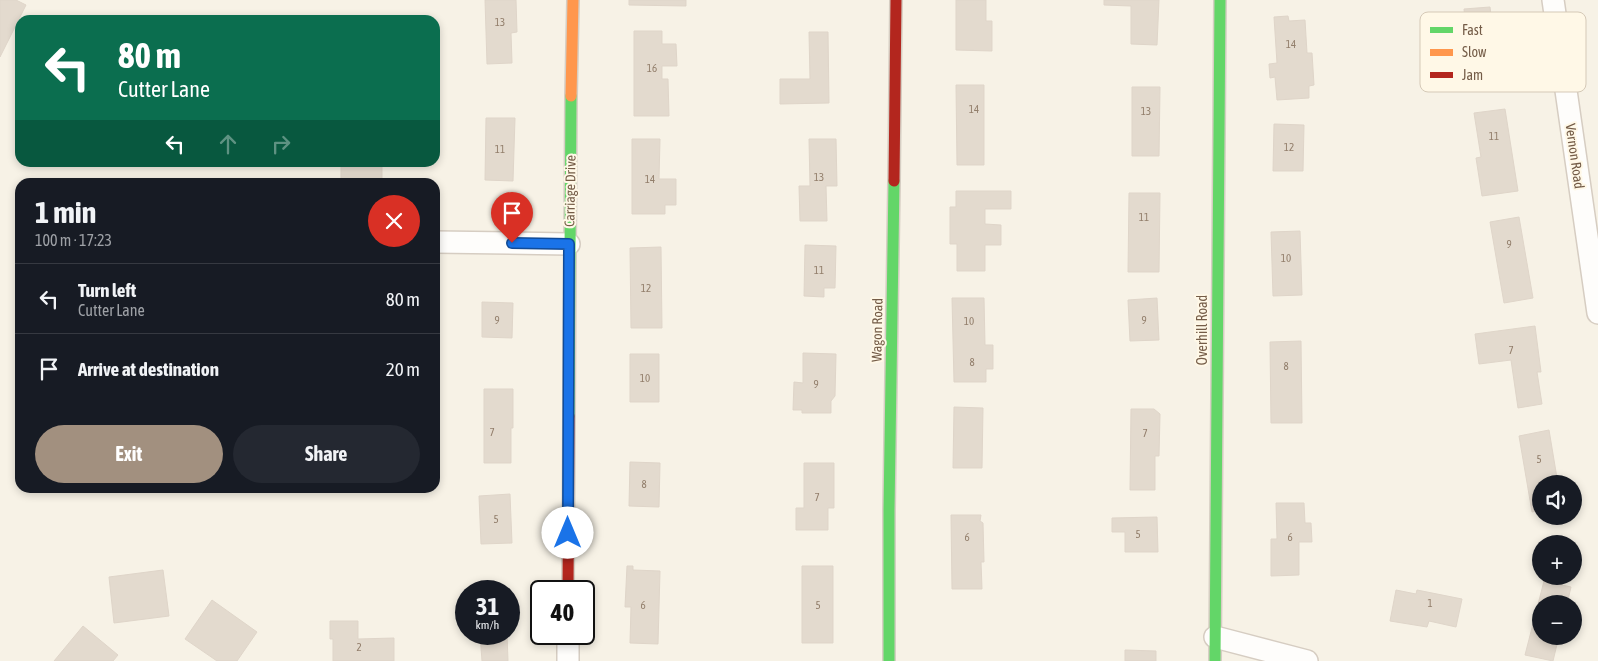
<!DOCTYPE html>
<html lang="en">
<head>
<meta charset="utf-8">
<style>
  :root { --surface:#171b24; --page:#242831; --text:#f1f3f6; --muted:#9ea1a6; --line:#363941; --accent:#a2907f }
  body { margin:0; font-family:"Asap Condensed",sans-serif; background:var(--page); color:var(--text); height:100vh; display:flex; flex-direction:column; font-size:19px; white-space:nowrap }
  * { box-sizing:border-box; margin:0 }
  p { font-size:16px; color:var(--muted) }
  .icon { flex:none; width:28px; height:28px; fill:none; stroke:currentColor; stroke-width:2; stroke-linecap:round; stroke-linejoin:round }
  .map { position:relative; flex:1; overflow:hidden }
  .drawer { position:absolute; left:15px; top:178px; width:425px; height:315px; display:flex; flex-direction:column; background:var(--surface); border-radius:15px; box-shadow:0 2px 8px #0003 }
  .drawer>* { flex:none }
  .hud { position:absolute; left:15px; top:15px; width:425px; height:152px; border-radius:15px; box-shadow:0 2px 8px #0003; background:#0b6e4f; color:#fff; overflow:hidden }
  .tools { position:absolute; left:1532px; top:475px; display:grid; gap:10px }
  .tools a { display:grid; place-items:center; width:50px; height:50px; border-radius:50%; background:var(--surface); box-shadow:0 2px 8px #0003; font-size:25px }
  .speed { position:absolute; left:455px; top:580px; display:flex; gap:10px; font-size:25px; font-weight:700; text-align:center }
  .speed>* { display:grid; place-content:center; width:65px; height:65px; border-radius:50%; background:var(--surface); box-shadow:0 2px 8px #0003; line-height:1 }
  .speed small { font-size:12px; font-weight:400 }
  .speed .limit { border:2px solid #111; border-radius:8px; background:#fff; color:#111 }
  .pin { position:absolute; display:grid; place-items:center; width:42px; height:42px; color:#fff; margin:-51px -21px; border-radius:50% 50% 50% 0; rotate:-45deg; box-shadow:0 0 5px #0007 }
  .pin .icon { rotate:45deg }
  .me { position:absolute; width:55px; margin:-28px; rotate:0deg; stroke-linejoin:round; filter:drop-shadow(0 0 4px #0008) }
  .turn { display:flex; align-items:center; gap:18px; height:105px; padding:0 20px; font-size:22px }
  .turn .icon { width:65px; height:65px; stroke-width:2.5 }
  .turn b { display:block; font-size:35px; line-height:42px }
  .lanes { display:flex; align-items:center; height:48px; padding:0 20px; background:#0003; justify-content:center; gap:25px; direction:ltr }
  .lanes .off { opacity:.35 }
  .round { display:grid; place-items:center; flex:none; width:52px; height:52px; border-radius:26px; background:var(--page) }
  .head { display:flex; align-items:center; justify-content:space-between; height:85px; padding:0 20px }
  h1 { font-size:30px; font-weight:700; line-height:38px }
  .primary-button { display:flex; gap:10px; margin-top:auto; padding:10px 20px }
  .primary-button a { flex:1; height:58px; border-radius:30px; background:var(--accent); color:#fff; font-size:20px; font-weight:700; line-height:58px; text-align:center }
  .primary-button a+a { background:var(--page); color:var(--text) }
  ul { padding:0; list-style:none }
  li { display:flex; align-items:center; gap:15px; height:70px; padding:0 20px; border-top:1px solid var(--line) }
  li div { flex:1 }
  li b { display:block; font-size:19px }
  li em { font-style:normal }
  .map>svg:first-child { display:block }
  .building { fill:#e3dace; stroke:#dfd5c9 }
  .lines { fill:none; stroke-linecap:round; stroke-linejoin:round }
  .street-casing { stroke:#d6cdc2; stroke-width:24 }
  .fast-casing { stroke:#d6cec3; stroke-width:14 }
  .slow-casing { stroke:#d6cec3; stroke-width:14 }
  .jam-casing { stroke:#d6cec3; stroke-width:14 }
  .street { stroke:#fefdfb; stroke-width:21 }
  .fast { stroke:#63d668; stroke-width:11 }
  .slow { stroke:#ff974d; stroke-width:11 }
  .jam { stroke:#b3261e; stroke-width:11 }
  .route-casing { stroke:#114b97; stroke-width:12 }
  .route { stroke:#1a73e8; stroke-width:9 }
  .labels { text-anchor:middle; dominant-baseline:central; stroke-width:4; stroke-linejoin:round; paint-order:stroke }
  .number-label { font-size:11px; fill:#927e6b }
  .street-label { font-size:14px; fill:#745c47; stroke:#fff8e7 }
  .key { fill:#fff8e7; stroke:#d5c9b7; stroke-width:1 }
  .key-label { font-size:14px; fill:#745c47 }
</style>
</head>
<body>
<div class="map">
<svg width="1598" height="661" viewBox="0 0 1598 661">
  <rect width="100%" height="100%" fill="#f7f2e6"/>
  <path class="building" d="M0,0H16L26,5L0,57Z
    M485,0H516L517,32L511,33L512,63L487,64Z
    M629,0H686V6L629,5Z
    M956,0H986V21H992V51L956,50Z
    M1104,0H1159L1157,45L1131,44V6L1104,5Z
    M1490,7L1494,41L1485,42L1489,75L1456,78L1453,45L1467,43L1464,9Z
    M1288,16L1289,21L1305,20L1307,53H1312L1314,85L1309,86V98L1277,100L1275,77L1270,78L1269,64L1277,63L1274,17Z
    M634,31H662V44H676L677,66H662V79H668L669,116H634Z
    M809,32H828L829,103L780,104V79H810Z
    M956,85H984V165H957Z
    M1132,87H1160L1159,156H1132Z
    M1505,109L1518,191L1482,196L1476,158L1481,157L1474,113Z
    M486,118H515L513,181L485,180Z
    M1274,124L1304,125L1303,171H1273Z
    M632,139H660L659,179H676V205H665V214H632Z
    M809,139H836L837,186H826L827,221H800L799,186H810Z
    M341,162H382V181H341Z
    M956,191H1011V209H985V224L1001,225V245H985V271H957V244H950V207H956Z
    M1129,193H1160L1159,272H1128Z
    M1519,217L1533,298L1504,303L1490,222Z
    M1300,231L1302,295L1273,296L1271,232Z
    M805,245L836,246L835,288H824V297L804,296Z
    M661,247L662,328H631L630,248Z
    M952,298H984L985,345H993V369H986V382H954Z
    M1157,298L1159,340L1130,341L1128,300Z
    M482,302L513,303L512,338L482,337Z
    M1535,326L1541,372H1537L1542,404L1518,408L1511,360L1479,364L1475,334Z
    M1301,341L1302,423H1271L1270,342Z
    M803,353L836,354L835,396L831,401V413H802V410H793L794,382L803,383Z
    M630,354H659V402H630Z
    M484,389H513V428H511V463H484Z
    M954,407L983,408L982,468H953Z
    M1131,409H1154L1160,414L1159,456H1155V490H1130Z
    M1549,430L1558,484H1541V510L1532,512L1519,436Z
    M630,462L660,463L659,507L629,506Z
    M804,463H834V508H828V530H796V508H804Z
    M510,494L512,543L481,544L479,496Z
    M1276,503H1304L1305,523H1311L1312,542H1299V575L1271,576V539H1277Z
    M951,515H981L980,521L983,523L984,562H981L982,589H952Z
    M1157,517L1158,552H1125V532H1112V518Z
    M627,566H633V570L660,571L658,644L630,643L631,607H625Z
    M802,566H833V643H802Z
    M163,570L169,616L114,623L109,577Z
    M1544,581L1571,587L1567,604H1541V636H1559L1553,661L1525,655Z
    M1396,590L1416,594L1417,590L1462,599L1456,627L1429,621L1427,627L1390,621Z
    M212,600L257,632L237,661H217L185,639Z
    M330,621H358V639L394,638V661H333V639H330Z
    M83,626L118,655L113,661H54Z
    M480,634H507L508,661H482Z
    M1125,650L1156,651V661H1125Z"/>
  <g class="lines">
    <g class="street-casing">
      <path id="street" d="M1553,0L1598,313
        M435,242L569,244
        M1215,637L1307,661
        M568,661V634"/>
    </g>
    <g class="fast-casing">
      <path id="fast" d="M569,416L571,96
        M889,661V510L894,181
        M1215,661L1220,0"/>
    </g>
    <g class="slow-casing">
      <path id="slow" d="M571,96L573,0"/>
    </g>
    <g class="jam-casing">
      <path id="jam" d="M894,181L896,0
        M568,591L569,416"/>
    </g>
    <use href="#street" class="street"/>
    <use href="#fast" class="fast"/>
    <use href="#slow" class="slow"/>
    <use href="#jam" class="jam"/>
  </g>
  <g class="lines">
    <g class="route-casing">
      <path id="route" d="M512,243L569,244L568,533"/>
    </g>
    <use href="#route" class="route"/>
  </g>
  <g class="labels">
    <g class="number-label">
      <text x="500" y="22">13</text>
      <text x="1291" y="44">14</text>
      <text x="652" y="68">16</text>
      <text x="974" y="109">14</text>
      <text x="1146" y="111">13</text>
      <text x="1494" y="136">11</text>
      <text x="1289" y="147">12</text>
      <text x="500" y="149">11</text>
      <text x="819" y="177">13</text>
      <text x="650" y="179">14</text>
      <text x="1144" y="217">11</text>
      <text x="1509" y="244">9</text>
      <text x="1286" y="258">10</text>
      <text x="819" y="270">11</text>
      <text x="646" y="288">12</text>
      <text x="497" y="320">9</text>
      <text x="1144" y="320">9</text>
      <text x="969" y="321">10</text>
      <text x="1511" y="350">7</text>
      <text x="972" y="362">8</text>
      <text x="1286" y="366">8</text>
      <text x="645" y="378">10</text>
      <text x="816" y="384">9</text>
      <text x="492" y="432">7</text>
      <text x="1145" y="433">7</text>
      <text x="1539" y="459">5</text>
      <text x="644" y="484">8</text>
      <text x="817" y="497">7</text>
      <text x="496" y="519">5</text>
      <text x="1138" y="534">5</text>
      <text x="967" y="537">6</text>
      <text x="1290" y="537">6</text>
      <text x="1430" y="603">1</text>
      <text x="643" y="605">6</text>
      <text x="818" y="605">5</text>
      <text x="359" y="647">2</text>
    </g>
    <g class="street-label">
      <text transform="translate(1575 156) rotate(82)">Vernon Road</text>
      <text transform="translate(570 191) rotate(-89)">Carriage Drive</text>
      <text transform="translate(877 330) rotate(-89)">Wagon Road</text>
      <text transform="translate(1202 330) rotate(-90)">Overhill Road</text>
    </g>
  </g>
  <rect x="1420" y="12" width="166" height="80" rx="8" class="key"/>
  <rect x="1430" y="27" width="23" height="6" fill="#63d668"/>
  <rect x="1430" y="49" width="23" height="7" fill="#ff974d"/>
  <rect x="1430" y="72" width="23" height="6" fill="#b3261e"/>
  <g class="key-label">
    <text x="1462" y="35">Fast</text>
    <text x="1462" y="57">Slow</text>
    <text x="1462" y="80">Jam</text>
  </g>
</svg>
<div class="tools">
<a><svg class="icon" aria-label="sound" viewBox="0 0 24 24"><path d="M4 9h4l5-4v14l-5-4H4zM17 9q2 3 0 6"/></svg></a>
<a>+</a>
<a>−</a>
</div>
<div class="speed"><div>31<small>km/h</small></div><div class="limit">40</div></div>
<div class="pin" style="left:512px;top:243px;background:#d93025"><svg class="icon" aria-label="arrive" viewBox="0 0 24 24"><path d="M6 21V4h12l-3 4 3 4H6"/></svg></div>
<svg class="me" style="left:568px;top:533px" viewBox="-20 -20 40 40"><circle r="19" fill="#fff"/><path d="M0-13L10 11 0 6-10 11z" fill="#1a73e8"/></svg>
<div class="hud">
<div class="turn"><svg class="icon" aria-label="left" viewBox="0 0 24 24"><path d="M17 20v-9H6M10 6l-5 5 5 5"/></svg><div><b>80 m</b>Cutter Lane</div></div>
<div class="lanes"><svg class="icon" aria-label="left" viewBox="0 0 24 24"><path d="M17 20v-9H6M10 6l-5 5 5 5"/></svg><svg class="icon off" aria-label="ahead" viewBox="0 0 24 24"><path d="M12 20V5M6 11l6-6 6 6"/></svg><svg class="icon off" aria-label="right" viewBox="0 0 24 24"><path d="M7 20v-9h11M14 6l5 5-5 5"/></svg></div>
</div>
<section class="drawer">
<div class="head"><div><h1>1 min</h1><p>100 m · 17:23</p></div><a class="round" style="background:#d93025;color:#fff"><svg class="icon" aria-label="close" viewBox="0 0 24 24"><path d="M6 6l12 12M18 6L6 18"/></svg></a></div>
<ul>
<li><svg class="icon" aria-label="left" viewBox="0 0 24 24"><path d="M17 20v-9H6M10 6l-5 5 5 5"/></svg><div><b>Turn left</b><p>Cutter Lane</p></div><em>80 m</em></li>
<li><svg class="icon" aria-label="arrive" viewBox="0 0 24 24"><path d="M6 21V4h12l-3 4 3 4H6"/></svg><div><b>Arrive at destination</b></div><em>20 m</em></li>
</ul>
<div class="primary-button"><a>Exit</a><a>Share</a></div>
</section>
</div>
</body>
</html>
